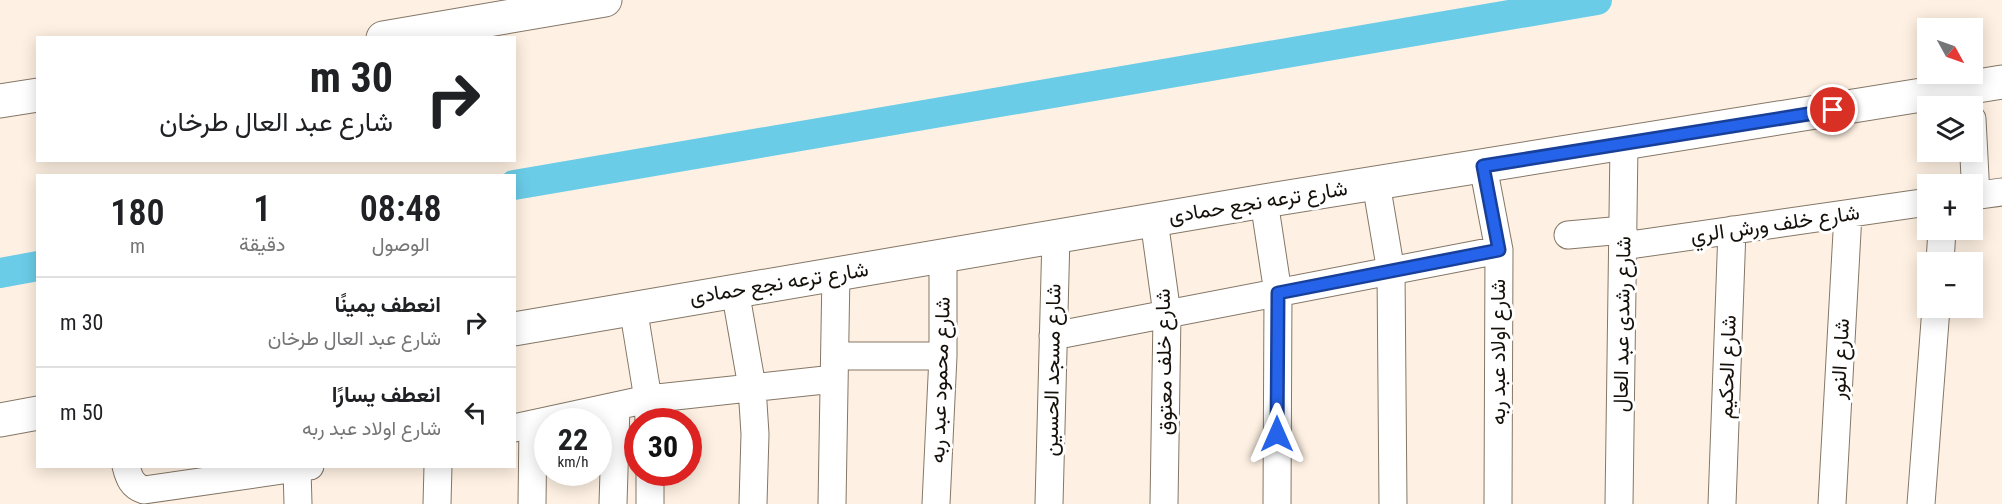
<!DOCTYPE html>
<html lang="ar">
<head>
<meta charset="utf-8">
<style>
  :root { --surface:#fff; --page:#f2f2f2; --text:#202124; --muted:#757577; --line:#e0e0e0 }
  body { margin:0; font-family:"Roboto Condensed",Vazirmatn,sans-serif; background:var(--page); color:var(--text); direction:rtl; height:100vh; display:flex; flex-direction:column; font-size:22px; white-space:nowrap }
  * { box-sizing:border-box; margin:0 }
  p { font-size:20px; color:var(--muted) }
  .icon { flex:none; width:33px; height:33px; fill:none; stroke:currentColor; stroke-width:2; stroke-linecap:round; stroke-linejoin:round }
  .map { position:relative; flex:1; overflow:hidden; direction:ltr }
  .panel { position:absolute; left:36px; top:174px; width:480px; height:294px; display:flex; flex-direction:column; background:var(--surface); border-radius:0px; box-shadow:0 3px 15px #0003; direction:rtl }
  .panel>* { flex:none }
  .top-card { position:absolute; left:36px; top:36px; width:480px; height:126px; border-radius:0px; box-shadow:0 3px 15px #0003; direction:rtl; background:#fff; color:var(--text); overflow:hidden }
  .needle { width:39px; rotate:130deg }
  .fabs { position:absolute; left:1917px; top:18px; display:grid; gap:12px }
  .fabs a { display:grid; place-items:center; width:66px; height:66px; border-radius:0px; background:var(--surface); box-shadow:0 3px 15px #0003; font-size:30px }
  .speed { position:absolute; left:534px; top:408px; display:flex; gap:12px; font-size:30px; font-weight:700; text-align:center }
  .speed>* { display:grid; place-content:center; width:78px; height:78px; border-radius:50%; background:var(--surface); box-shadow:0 3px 15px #0003; line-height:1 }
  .speed small { font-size:15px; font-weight:400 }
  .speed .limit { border:9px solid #d22; background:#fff; color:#111 }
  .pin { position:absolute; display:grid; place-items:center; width:51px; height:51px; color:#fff; margin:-26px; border:3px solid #fff; border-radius:50%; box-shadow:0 2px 6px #0007 }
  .me { position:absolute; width:66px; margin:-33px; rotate:0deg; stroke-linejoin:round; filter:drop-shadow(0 0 4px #0008) }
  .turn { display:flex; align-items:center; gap:21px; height:126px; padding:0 24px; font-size:27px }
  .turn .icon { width:78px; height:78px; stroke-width:2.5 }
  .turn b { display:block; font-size:42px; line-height:51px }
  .eta { display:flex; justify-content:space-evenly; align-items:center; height:102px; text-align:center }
  .eta b { font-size:36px; font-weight:600; line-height:42px }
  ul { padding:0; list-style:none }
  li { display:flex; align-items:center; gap:18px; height:90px; padding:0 24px; border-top:2px solid var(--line) }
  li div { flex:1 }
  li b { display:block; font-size:22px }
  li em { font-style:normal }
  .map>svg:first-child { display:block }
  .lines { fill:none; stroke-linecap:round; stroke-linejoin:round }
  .canal { stroke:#6bcce8; stroke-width:30 }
  .street-casing { stroke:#847767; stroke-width:29 }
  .secondary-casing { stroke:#847767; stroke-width:35 }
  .primary-casing { stroke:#847767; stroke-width:35 }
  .street { stroke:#fff; stroke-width:27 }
  .secondary { stroke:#fff; stroke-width:33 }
  .primary { stroke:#fff; stroke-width:33 }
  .route-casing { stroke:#184099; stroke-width:15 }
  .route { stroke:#2563eb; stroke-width:10 }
  .labels { text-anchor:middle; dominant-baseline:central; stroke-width:6; stroke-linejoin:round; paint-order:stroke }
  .street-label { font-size:21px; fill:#15100a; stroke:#fff }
</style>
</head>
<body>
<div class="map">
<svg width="2002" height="504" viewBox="0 0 2002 504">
  <rect width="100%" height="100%" fill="#fef1e3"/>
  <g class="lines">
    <path class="canal" d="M514,185L1597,0
      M0,273L38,266"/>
    <g class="street-casing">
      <path id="street" d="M1972,119L1976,196
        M1483,166L1499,250L1498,504
        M1376,183L1391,272L1393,504
        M1972,196L2002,192
        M1264,201L1278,293L1277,504
        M1154,220L1167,314L1164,504
        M1568,235L1623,230
        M1623,246L1928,202
        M1940,262L1942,230
        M735,290L752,387L755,434L753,504
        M633,307L648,399L649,422
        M1053,336L1499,250
        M835,356H943
        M514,428L648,399L834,379
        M126,466C129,478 132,486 144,490L310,466
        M297,469L298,504
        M437,504L438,466
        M532,504L533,424
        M613,504L616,406
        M650,504V472
        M832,504L836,273
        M936,504L943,356V257
        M1049,504L1056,236
        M1619,504L1624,144
        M1722,504L1732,230
        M1832,504L1848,214
        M1921,504L1936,308"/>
    </g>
    <g class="secondary-casing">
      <path id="secondary" d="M514,329L1264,201L2002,82
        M0,420L38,413"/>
    </g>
    <g class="primary-casing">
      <path id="primary" d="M383,38L605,0
        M0,101L38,95"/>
    </g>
    <use href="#street" class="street"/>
    <use href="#secondary" class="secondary"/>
    <use href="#primary" class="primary"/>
  </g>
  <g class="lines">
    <g class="route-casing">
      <path id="route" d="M1277,434L1278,293L1499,250L1483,166L1833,110"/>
    </g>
    <use href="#route" class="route"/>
  </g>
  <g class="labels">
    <g class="street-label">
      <text transform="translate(1258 202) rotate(-9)">شارع ترعه نجع حمادى</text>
      <text transform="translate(1775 224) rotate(-8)">شارع خلف ورش الري</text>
      <text transform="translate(779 283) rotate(-9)">شارع ترعه نجع حمادى</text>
      <text transform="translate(1622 324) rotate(-89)">شارع رشدى عبد العال</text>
      <text transform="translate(1498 352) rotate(-90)">شارع اولاد عبد ربه</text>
      <text transform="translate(1840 359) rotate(-87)">شارع النور</text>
      <text transform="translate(1164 362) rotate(-91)">شارع خلف معتوق</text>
      <text transform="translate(1727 367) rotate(-88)">شارع الحكيم</text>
      <text transform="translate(1052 370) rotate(-89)">شارع مسجد الحسين</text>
      <text transform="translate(940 380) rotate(-88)">شارع محمود عبد ربه</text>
    </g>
  </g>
</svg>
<div class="fabs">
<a><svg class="needle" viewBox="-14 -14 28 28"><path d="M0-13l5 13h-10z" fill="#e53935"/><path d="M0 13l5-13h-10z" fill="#757577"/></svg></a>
<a><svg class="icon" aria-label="layers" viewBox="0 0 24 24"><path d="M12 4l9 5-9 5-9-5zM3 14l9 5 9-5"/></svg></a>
<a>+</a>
<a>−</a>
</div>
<div class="speed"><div>22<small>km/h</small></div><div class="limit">30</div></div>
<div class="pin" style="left:1833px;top:110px;background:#d93025"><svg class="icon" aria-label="arrive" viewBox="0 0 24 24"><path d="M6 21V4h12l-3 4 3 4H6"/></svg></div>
<svg class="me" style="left:1277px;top:434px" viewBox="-20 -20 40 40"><path d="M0-17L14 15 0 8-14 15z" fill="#2563eb" stroke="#fff" stroke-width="4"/></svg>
<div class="top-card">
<div class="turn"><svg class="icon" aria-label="right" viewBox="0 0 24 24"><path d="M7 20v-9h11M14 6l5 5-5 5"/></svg><div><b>30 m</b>شارع عبد العال طرخان</div></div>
</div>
<section class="panel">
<div class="eta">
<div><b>08:48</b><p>الوصول</p></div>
<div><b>1</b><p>دقيقة</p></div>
<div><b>180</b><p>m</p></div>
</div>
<ul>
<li><svg class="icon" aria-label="right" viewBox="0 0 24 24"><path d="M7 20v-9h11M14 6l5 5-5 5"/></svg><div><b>انعطف يمينًا</b><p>شارع عبد العال طرخان</p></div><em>30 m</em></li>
<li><svg class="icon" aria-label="left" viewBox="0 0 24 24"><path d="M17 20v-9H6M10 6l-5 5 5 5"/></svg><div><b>انعطف يسارًا</b><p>شارع اولاد عبد ربه</p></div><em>50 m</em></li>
</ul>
</section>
</div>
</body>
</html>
